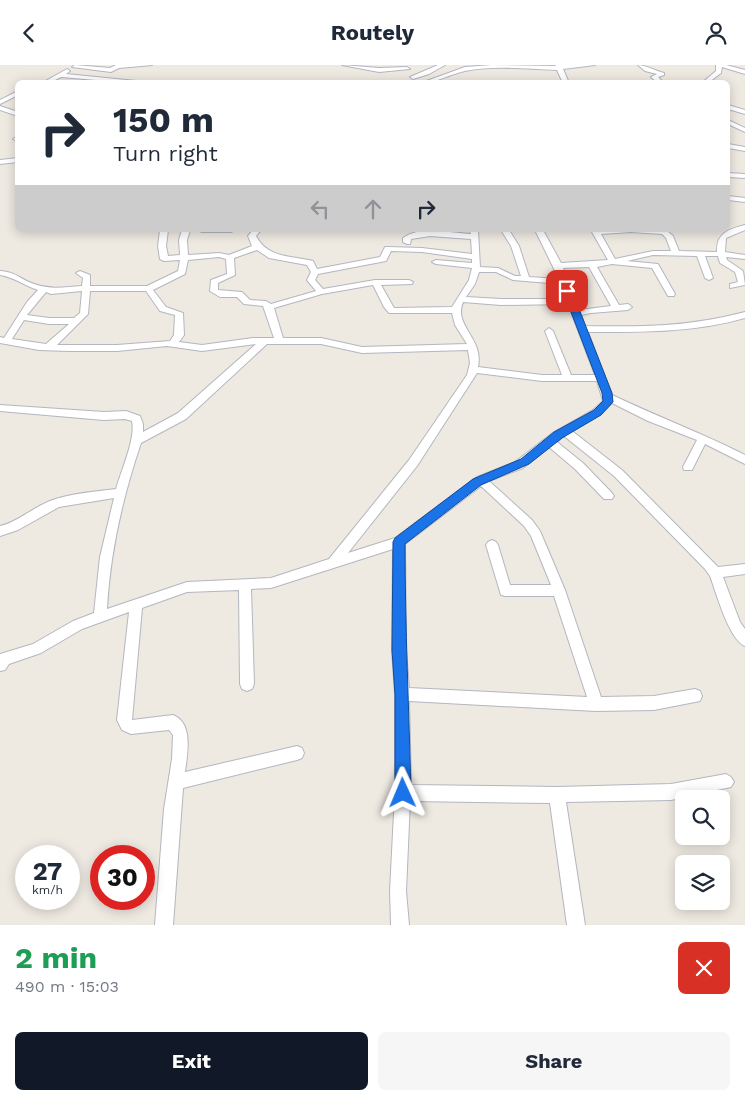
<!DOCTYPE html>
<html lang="en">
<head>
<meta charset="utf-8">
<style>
  :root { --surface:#fff; --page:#f6f6f7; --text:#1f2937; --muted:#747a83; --accent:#111827 }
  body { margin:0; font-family:"Work Sans",sans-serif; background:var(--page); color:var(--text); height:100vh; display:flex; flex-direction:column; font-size:19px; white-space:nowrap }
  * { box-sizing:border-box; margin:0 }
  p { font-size:16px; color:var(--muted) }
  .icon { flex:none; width:28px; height:28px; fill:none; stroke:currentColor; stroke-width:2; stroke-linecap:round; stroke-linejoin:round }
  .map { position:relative; height:860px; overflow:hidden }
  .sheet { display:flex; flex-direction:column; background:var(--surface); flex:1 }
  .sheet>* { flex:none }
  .banner { position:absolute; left:15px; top:15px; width:715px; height:152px; border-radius:8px; box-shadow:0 2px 12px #0003; background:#fff; color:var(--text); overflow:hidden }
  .tools { position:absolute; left:675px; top:725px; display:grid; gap:10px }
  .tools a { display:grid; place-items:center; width:55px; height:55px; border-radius:8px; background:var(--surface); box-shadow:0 2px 12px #0003; font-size:25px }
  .speed { position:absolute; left:15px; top:780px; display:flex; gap:10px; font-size:25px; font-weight:700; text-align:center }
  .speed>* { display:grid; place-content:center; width:65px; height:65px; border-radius:50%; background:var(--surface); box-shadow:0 2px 12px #0003; line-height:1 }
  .speed small { font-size:12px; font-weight:400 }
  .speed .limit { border:8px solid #d22; background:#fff; color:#111 }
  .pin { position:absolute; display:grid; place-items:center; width:42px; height:42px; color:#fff; margin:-21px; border-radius:10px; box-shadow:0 2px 8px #0006 }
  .me { position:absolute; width:55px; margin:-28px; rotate:359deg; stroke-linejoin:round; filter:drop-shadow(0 0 4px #0008) }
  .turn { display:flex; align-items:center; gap:18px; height:105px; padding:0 15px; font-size:22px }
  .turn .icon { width:65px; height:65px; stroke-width:2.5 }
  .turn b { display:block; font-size:35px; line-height:42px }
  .lanes { display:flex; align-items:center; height:48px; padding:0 15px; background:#0003; justify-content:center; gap:25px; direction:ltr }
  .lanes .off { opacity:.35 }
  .round { display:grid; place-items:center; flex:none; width:52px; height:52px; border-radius:8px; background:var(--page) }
  .summary { display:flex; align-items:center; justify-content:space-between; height:85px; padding:0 15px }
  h1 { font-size:30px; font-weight:700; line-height:38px; color:#1e9e55 }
  .cta { display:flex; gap:10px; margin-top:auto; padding:10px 15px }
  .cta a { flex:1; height:58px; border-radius:8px; background:var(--accent); color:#fff; font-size:20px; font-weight:700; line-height:58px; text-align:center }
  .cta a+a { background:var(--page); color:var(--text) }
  header { display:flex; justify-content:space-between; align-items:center; height:65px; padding:0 15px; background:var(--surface); font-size:22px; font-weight:700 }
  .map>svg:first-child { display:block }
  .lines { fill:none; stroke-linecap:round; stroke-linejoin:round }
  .minor-casing { stroke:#b4b6c0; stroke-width:2 }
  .minor { fill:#fff; fill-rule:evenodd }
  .route { fill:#1a73e8; stroke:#114b97 }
</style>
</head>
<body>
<header><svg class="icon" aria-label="back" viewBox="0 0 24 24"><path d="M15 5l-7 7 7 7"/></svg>Routely<svg class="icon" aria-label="person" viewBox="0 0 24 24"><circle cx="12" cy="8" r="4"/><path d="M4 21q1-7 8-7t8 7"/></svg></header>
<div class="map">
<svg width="745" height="860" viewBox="0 0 745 860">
  <rect width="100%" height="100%" fill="#eee9e1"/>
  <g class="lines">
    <g class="minor-casing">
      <path id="minor" d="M116,0H152L119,3L111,7L72,2L75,0L110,3Z
        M342,0L379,3L407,2L410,4L379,7Z
        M438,0H445L429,9L413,14L410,12Z
        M492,0L556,1L555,0H595L563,4L569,18H563L557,5C527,4 494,0 465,6C450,9 436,18 421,18L465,2Z
        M638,0C645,0 656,6 664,8V10L658,12L664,18H658L651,12L657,9L645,6Z
        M716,0H726L745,5V9L722,2L721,8L708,18H702L716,6Z
        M67,4L70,6L66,9L136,16L131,18L61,12L49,18H42Z
        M507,16L524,18H505Z
        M18,26V30L0,39V35Z
        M728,40L745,45V49L728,44Z
        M0,41L18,47V51L0,45Z
        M728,55L745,63V67L728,59Z
        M16,72H18V76L13,74Z
        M728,79L745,82V86L728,83Z
        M18,93V97L0,99V95Z
        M728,108L745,109V113L728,112Z
        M728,131L745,133V137L728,135Z
        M745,160V165L726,173L725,187L745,190V194L726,192L727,195L743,206L745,220L730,223V219L738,217L735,207L720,198L718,191H705L713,213L709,215L705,213L697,191L653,190L627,196L658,199L675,229L674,231H668L652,203L612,199L597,202L619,240L628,239L632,242L628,245L591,248L581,250L585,261C643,262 688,262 745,247V253C693,268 641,267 588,267L612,330C656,351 702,368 745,390V399L705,379L692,405H684L683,402L697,375L648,356L612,338L601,349L572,366L622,405L718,502L745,499V509L723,512L740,557L745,564V581C729,575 716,527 710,511L705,504L614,411L564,371L557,377L583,398L612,428L614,431L612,434H604L575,404L549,382L523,403L489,416L532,455L540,466L565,525L601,632L654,631L695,624L700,626L702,631L700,636L654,645L596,646L409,636L411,720L557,722L671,719L726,709L731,712L734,717L731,722L671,735L566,737L585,860H567L550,738L410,736L406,826L409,860H391L390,826L395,728V629L392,585L393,484L271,523L251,524L254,619L252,624L247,626L242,624L240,619L239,525L187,527L142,543L132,655L173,650C194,658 187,690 185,707L297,681L302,683L304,688L302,693L297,695L183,723L173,860H155L164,744L172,694L173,670L169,665L131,669L122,665L117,655L129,547L82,564L41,588L9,599L5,605L0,606V589L33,579L73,556L94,548L100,492L114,433L59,442L18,465L0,471V461C18,457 32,443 50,436C71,428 94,427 116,424C121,406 136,373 132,356L125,354L104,355L0,346V340L104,347L126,346L140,351L143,359V367L178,348L256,279L202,286L167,281L117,286H69L39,285L0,278V272L4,273L27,237L38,225C25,221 14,212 0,210V206C17,207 19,214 34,219C50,225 65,222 82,221L83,213L76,208L80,206L90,210V221H147L178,206L180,195L164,196L160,194L158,181L160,165H168L166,181L168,191L180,190L179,175L182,165H190L187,175L188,190L219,188L229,190L252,181L248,171L253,165H261L256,171C267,193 292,191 313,196L317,204L380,192L385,182H388L422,183L472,189L471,174L430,171L411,174L410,179H407L403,177V173C420,160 451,168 471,169L470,165H478L480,202L498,203L515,211H521L511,181L501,165H509L519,181L529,212L559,214L535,165H543L561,198L608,195L592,167L595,165H666L673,171L679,186L717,187C716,168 729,164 745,160ZM631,167L662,169L666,173L671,186H653L615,194L601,169ZM257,185L269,193L307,200L311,207L307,215L316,226L271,239L266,236L250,235L242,227L218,225V218L235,210L234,193ZM391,186L422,187L472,194V198L436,195L432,197L436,199L472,203L469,215L452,242L394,243L381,220L412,219L413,217L409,215H375L323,224L315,215L318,209L386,196ZM219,192L226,194L227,209L211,215L210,226L220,232H237L244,239L263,241L274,273H253L202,280L179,277L184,270L183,248L166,242L153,225L185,209L188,195ZM589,202L611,241L579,245L563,203ZM479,207H496L513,215L561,219L566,234H501L466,232L475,219ZM373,220L384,242L389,248H452L455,260L467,279L362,282L321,273H283L274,243L322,229ZM82,226L80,248L74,253H49L27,250L46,227L51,229ZM90,226H146L160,246L175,250L174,270L170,276L117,280H57L88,249ZM463,237L501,240L568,239L595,310H571L553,266L549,263L545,266L562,310H542L478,302C484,273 453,261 463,237ZM24,255L49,259H69L46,279L12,274ZM267,279H321L362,288L468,285L470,298L467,310L409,395L329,494L271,513L187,517L107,544C110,487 123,431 141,378L186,354ZM477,308L542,316H597L603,336L593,345L554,367L515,397L477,412L395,473L348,488L417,401ZM481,421L524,461L531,471L551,520H510L498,480L496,477L492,475L488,477L486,480L501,530L505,531H554L587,632L409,623L406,585L405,479Z
        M198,165H235L231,167H202Z"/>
    </g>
    <use href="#minor" class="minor"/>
  </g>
  <path class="route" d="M567,224L572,226L612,328L613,337L601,350L562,373L529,399L481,420L405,479C405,562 409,645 411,728L409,733L403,736L398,733L395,728V630L392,585L393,477L395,473L473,414L521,394L554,367L594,345L603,336L602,328L563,226Z"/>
</svg>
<div class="tools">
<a><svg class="icon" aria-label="search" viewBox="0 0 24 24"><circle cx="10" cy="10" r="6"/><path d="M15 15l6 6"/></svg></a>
<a><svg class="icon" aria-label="layers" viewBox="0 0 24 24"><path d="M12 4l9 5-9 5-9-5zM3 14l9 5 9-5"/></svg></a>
</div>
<div class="speed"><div>27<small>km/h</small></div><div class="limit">30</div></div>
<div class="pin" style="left:567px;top:226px;background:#d93025"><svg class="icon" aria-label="arrive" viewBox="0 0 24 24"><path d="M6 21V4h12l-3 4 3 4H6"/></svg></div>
<svg class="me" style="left:403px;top:728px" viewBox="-20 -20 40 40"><path d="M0-17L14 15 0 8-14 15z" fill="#1a73e8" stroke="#fff" stroke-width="4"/></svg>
<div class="banner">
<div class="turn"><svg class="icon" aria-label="right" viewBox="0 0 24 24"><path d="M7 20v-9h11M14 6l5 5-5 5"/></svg><div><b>150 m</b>Turn right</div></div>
<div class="lanes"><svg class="icon off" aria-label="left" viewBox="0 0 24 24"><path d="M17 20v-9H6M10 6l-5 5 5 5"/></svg><svg class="icon off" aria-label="ahead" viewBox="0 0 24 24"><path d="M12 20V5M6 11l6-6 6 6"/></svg><svg class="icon" aria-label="right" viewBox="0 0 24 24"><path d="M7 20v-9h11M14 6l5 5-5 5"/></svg></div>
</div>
</div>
<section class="sheet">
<div class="summary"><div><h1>2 min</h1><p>490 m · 15:03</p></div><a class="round" style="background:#d93025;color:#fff"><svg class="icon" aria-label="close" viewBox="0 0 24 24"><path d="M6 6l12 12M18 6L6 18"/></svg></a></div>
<div class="cta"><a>Exit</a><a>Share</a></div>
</section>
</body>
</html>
